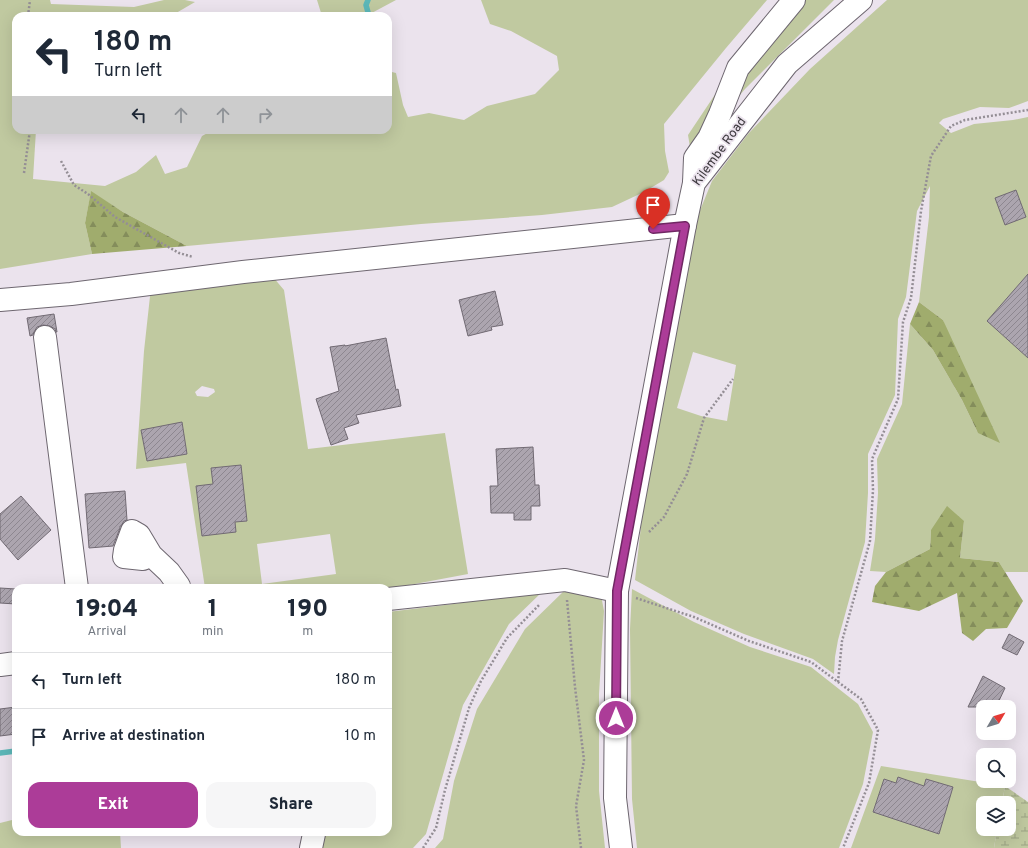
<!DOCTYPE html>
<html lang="en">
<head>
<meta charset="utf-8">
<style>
  :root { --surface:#fff; --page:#f6f6f7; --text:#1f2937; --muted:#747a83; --line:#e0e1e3; --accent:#ac3c98 }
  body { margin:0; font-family:Overpass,sans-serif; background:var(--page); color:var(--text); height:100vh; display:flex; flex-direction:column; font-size:15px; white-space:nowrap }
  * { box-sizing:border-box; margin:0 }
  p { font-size:13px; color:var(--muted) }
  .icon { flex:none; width:22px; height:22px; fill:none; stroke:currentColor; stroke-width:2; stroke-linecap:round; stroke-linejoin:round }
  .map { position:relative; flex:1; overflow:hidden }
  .drawer { position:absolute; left:12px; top:584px; width:380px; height:252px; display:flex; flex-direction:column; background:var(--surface); border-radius:12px; box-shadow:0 4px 16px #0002 }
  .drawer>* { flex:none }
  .hud { position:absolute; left:12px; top:12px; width:380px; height:122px; border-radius:12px; box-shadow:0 4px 16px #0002; background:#fff; color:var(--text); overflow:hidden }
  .needle { width:26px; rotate:52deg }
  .buttons { position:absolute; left:976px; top:700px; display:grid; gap:8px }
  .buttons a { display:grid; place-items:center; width:40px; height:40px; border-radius:8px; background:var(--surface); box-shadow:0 4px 16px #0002; font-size:20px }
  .pin { position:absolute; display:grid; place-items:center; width:34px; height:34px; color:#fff; margin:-41px -17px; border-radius:50% 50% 50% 0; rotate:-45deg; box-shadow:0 0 4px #0007 }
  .pin .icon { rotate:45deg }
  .me { position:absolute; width:44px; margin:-22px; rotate:0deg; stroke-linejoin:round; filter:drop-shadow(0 0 3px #0008) }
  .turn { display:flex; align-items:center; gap:14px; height:84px; padding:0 16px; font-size:18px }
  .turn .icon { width:52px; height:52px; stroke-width:2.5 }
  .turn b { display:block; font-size:28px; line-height:34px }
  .lanes { display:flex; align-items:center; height:38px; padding:0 16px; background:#0003; justify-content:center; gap:20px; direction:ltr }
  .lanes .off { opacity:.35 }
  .eta { display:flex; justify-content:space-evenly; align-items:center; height:68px; text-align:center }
  .eta b { font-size:24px; font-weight:800; line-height:28px }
  .primary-button { display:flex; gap:8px; margin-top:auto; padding:8px 16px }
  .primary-button a { flex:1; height:46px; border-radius:12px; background:var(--accent); color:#fff; font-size:16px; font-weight:800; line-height:46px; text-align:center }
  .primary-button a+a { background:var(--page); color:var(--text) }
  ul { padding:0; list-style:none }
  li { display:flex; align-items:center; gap:12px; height:56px; padding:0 16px; border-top:1px solid var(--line) }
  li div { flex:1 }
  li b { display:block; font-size:15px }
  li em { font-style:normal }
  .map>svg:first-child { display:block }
  .green { fill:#c0c9a0; fill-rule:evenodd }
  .forest { fill:url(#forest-firs) }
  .wetland { fill:url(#wetland-marsh) }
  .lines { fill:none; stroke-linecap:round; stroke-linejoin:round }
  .stream { stroke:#5cb7b8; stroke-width:5.5 }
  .building { fill:url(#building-hatch); stroke:#716a73 }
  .minor-casing { stroke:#6e6770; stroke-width:24 }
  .major-casing { stroke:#6e6770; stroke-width:24 }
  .path { stroke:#948e95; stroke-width:2.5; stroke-dasharray:2 2; stroke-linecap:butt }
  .minor { stroke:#fff; stroke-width:22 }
  .major { stroke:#fff; stroke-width:22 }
  .route-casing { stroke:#702763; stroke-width:10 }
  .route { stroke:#ac3c98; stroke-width:7 }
  .labels { text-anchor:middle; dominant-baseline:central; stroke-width:3.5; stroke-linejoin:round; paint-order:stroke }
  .street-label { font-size:13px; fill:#3d393e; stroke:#ebe3ed }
</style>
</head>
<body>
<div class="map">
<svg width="1028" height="848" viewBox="0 0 1028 848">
  <defs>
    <pattern id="forest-firs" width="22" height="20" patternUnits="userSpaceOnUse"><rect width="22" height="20" fill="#a0ac6d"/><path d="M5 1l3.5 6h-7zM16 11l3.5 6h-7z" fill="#848d5b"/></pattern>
    <pattern id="wetland-marsh" width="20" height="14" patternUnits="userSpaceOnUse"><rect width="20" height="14" fill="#c0c9a0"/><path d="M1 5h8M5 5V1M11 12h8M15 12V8" fill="none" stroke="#9da484"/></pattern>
    <pattern id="building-hatch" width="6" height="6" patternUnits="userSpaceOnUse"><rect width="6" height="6" fill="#aca5af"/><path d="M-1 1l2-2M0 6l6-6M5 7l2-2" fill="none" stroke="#8d8790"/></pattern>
  </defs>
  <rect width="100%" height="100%" fill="#ebe3ed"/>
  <path class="green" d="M0,0H50L51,4L134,7L164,0H185L195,2L171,16H16V130H36L33,179L105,186L136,172L156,155L165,174L187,167L202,136L213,130H388V71L396,73L403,105L408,117L429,113L464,120L487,106L535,94L559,70L557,56L511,31L490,24L481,0H767L726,48L664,124L665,151L669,172L664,180L644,192L612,207L542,215L421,224L187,246L123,212L91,192L85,223L92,254L0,269Z
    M317,0H396L368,15V16H322Z
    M791,0H834L745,89L691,153L688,135L742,54Z
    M887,0H1028V101L1009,108L980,107L943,119L939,123L951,133L974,124L1013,120L1028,117V572H1005L999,562L960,558L964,521L931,530L930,549L886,572L870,571L875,539L878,493L877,459L902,404L910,324L933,350L962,400L978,433L943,320L919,302L929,217L930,186L917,211L906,297L898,319L895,395L868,454V493L865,542L838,640L835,657L834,674L813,659L744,634L691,611L635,580L661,347L683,252L712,181L748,134L810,69ZM693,352L736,365L727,421L701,416L677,408Z
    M273,277L284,290L308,449L445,433L468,574L388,589L205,588L186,463L136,469L144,351L152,278ZM202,386L214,389L215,392L208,397L197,396L195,392ZM330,534L336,574L262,584L257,544Z
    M566,589L601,595L604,611L599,694V791L605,848H435L443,839L454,781L477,709L525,629Z
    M632,589L694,622L750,647L811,667L858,704L873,732L863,784L839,848H637L632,799L630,629Z
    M543,591L509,624L463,705L426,834L413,848H311L313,832H388V612L453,604Z
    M881,766L1005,786L1002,803H983V829H997L994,848H851Z
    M16,819V832H120L121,848H0V823Z"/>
  <path class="forest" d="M91,191L123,212L187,246L92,254L85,223Z
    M919,302L943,320L1000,443L978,433L962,400L933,350L910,324Z
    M947,506L964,521L960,558L999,562L1023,601L1007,628L986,629L973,641L962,633L957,593L919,611L872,602L875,586L886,572L930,549L931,530Z"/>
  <path class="wetland" d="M1005,786L1028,802V848H994L997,829H1009V803H1002Z"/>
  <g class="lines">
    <path class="stream" d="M368,0L366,5L369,16
      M0,753L16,751"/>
  </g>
  <path class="building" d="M1016,190L1026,217L1005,225L995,198Z
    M1028,274V358L987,321Z
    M495,291L503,325L491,327L492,330L468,336L459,300Z
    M54,314L57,332H56L55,329L50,326L43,325L37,327L34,332L33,335L30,336L27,318Z
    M386,338L396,390L398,389L401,406L356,415L359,423L344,428L348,439L331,445L316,399L339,391L330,347L345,345V346Z
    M182,422L187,454L147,461L141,430Z
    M533,447L535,485H539L540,506H531V520H514V513H491L490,486H498L496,449Z
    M241,465L247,521L235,522L236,532L202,536L196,486L213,484L211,468Z
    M125,491L127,520L124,521L121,526H120V528L113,546L89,548L85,494Z
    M21,496L51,530L18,560L0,539V514Z
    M0,588L16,589V604L0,603Z
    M1009,634L1024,642L1017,655L1002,648Z
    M983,676L1005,688L996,707H968Z
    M16,707V734L0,736V709Z
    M898,777L924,786L926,779L953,787L939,834L873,812L884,779L896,783Z"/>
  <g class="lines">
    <g class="minor-casing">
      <path id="minor" d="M694,183L695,158L709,138L720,114L738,68L794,0
        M0,300L71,294L243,272L685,225
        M45,337L77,588
        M151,555L143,559L124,557L125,550L132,531L139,535L151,555L169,572L179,586V588
        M388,599L565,580L617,591
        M0,665L16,663
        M311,848L314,834V832"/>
    </g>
    <g class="major-casing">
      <path id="major" d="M621,848L615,798L617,591L685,225L694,183L787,64L861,0"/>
    </g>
    <path class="path" d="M28,16L30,0
      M61,161L74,185L88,194L115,217L179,253L193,257
      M24,173L30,130
      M649,532L664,517L687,474L704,418L733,379
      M636,598L694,617L749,641L811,662L861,699L878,730L869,783L843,848
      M567,600L575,687L584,760L576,806L581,848
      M838,682L842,641L870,541L873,490L872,459L898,399L903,322L911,298L921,211L931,156L951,126L965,120L1028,110
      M423,848L436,828L445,790L469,708L481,681L507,638L540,604"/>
    <use href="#minor" class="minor"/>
    <use href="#major" class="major"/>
  </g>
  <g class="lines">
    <g class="route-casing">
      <path id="route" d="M616,718L617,591L685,226L653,229"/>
    </g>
    <use href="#route" class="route"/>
  </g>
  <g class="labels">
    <g class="street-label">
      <text transform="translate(720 152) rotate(-54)">Kilembe Road</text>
    </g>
  </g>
</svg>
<div class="buttons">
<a><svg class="needle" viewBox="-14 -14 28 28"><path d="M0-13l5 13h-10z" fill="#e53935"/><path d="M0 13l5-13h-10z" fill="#747a83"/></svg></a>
<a><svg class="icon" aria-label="search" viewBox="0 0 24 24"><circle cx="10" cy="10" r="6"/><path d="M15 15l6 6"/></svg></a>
<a><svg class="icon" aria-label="layers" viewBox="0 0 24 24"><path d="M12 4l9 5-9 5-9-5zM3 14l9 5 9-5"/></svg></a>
</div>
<div class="pin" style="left:653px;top:229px;background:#d93025"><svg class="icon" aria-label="arrive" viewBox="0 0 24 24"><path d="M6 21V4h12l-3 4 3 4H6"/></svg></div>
<svg class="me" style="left:616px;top:718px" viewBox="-20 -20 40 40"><circle r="17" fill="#ac3c98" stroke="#fff" stroke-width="3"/><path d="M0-11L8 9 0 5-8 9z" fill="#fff"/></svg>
<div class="hud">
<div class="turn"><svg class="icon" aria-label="left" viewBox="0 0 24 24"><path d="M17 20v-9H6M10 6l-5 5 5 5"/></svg><div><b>180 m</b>Turn left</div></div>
<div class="lanes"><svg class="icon" aria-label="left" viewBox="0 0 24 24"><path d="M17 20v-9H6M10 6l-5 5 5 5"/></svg><svg class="icon off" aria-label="ahead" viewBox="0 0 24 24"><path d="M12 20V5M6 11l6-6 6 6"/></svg><svg class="icon off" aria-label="ahead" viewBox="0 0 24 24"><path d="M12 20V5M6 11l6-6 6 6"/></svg><svg class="icon off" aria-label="right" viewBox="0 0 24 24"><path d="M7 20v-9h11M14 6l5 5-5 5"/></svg></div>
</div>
<section class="drawer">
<div class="eta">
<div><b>19:04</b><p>Arrival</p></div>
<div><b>1</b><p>min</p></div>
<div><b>190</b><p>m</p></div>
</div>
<ul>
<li><svg class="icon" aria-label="left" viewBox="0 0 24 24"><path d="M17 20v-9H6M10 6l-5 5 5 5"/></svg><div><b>Turn left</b></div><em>180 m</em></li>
<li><svg class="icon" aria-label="arrive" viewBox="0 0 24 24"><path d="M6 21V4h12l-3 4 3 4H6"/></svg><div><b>Arrive at destination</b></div><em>10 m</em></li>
</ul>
<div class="primary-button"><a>Exit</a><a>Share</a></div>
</section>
</div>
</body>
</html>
